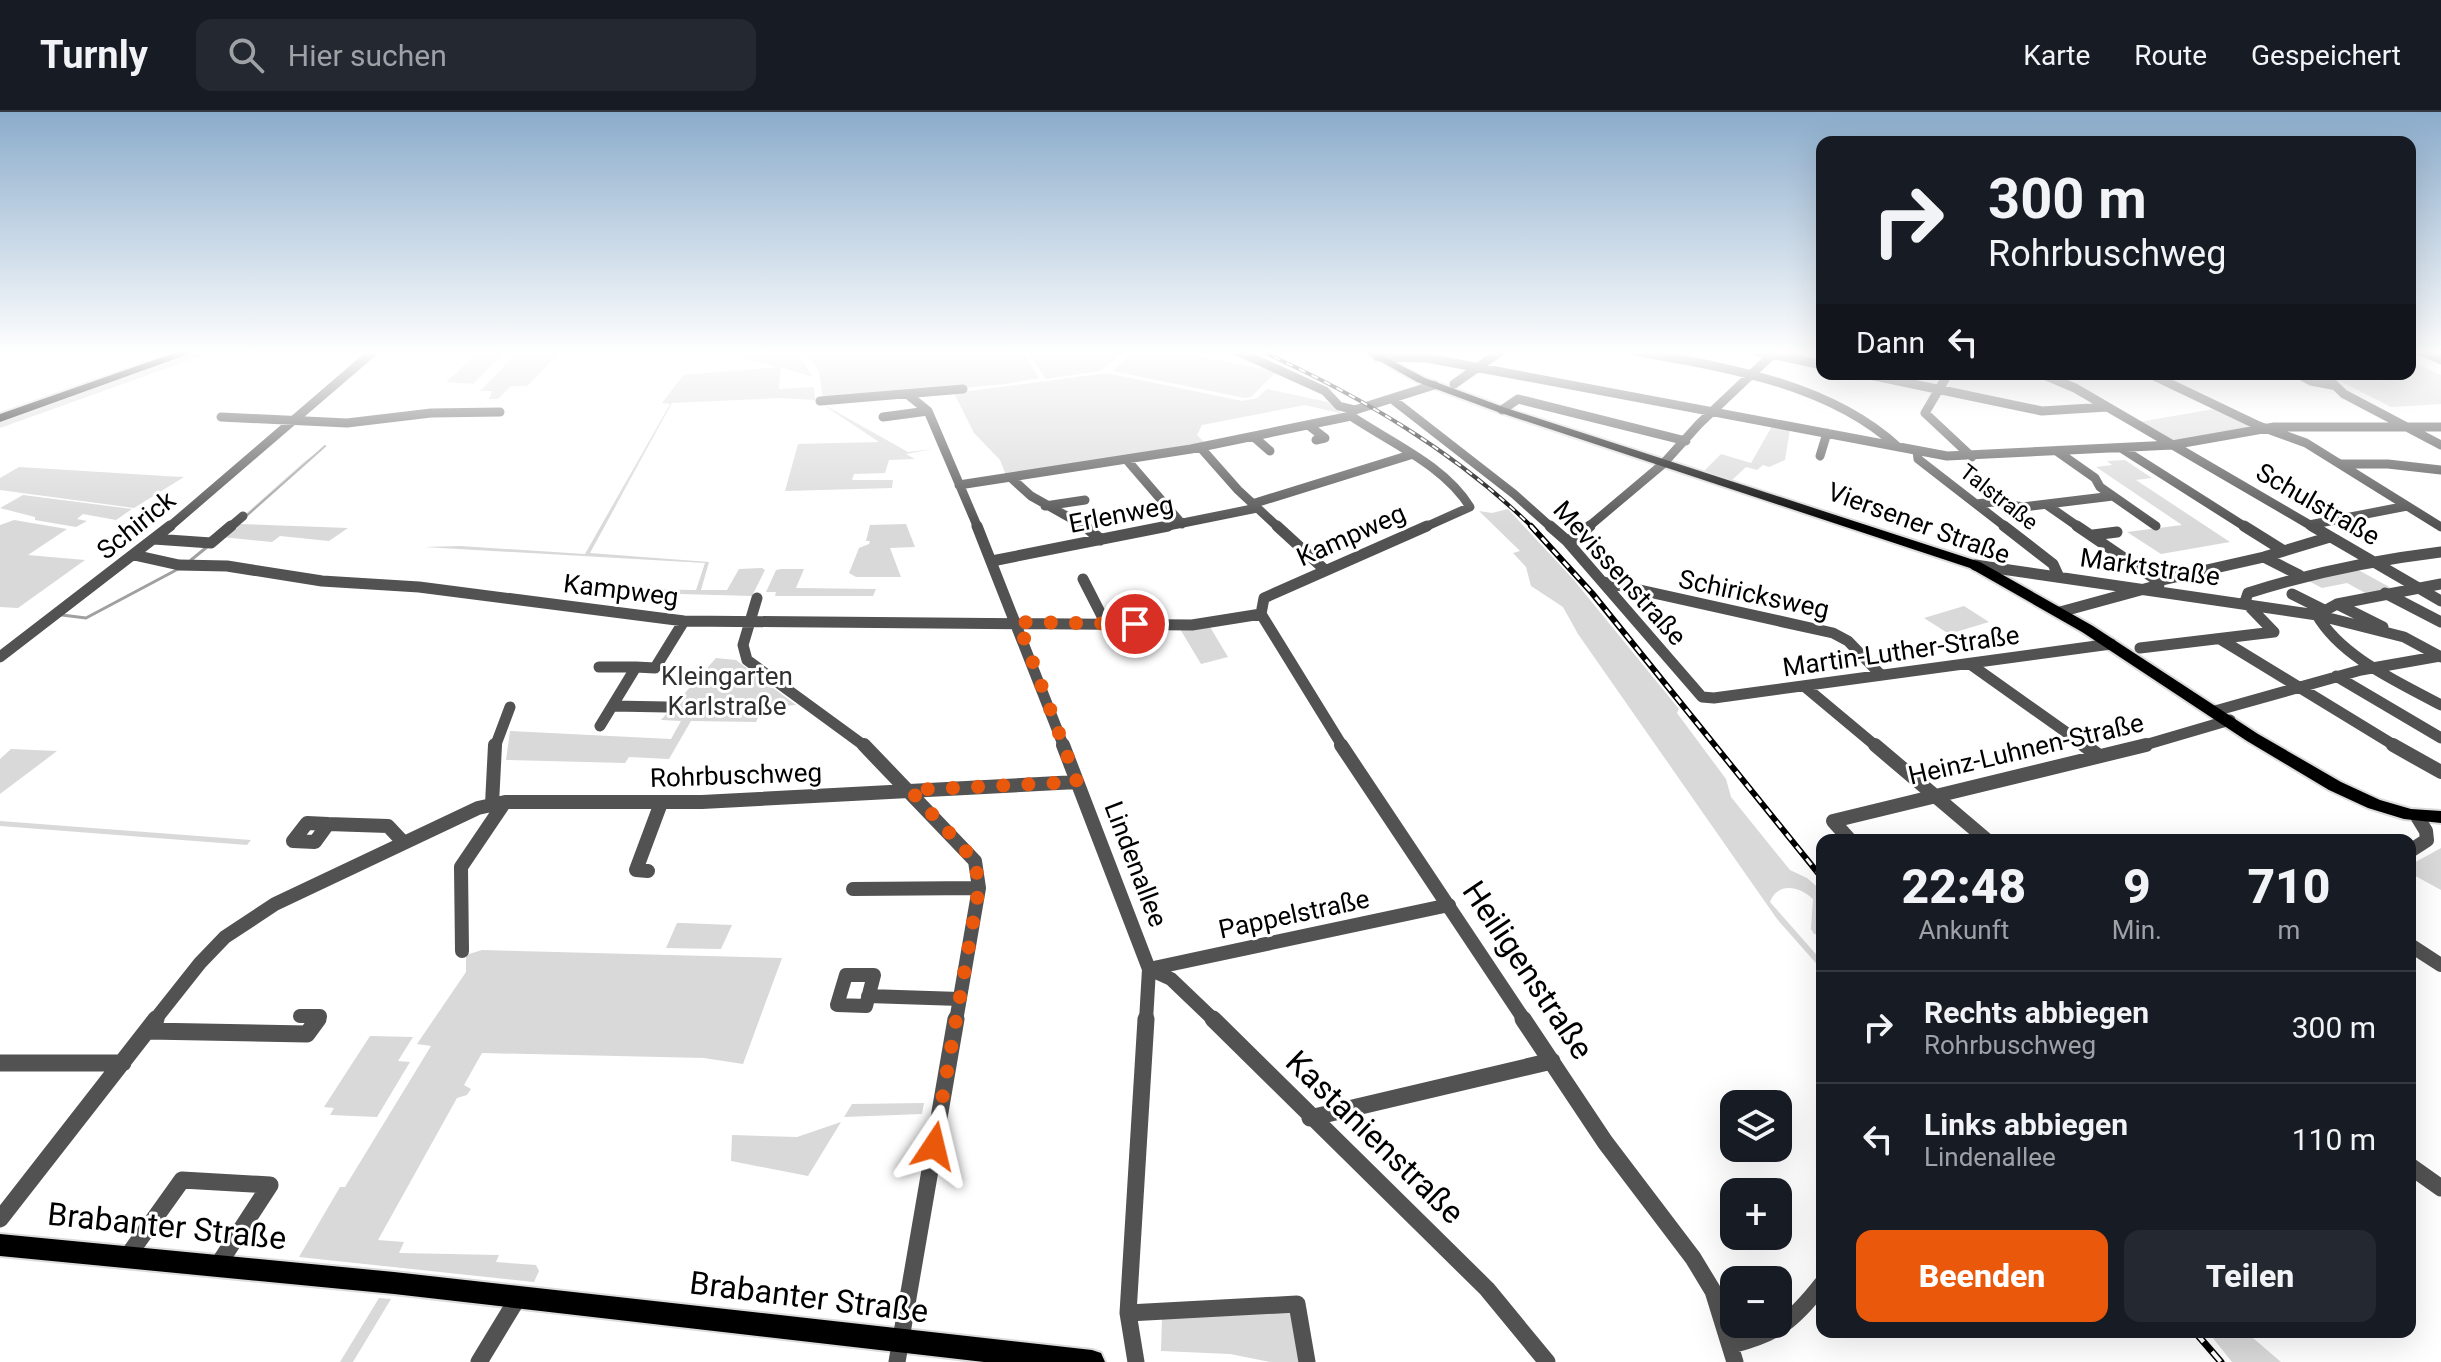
<!DOCTYPE html>
<html lang="de">
<head>
<meta charset="utf-8">
<style>
  :root { --surface:#171b24; --page:#242831; --text:#f1f3f6; --muted:#9ea1a6; --line:#363941; --accent:#ea580c }
  body { margin:0; font-family:Roboto,sans-serif; background:var(--page); color:var(--text); height:100vh; display:flex; flex-direction:column; font-size:30px; white-space:nowrap }
  * { box-sizing:border-box; margin:0 }
  p { font-size:26px; color:var(--muted) }
  .icon { flex:none; width:44px; height:44px; fill:none; stroke:currentColor; stroke-width:2; stroke-linecap:round; stroke-linejoin:round }
  .map { position:relative; flex:1; overflow:hidden }
  .sheet { position:absolute; left:1816px; top:722px; width:600px; height:504px; display:flex; flex-direction:column; background:var(--surface); border-radius:16px; box-shadow:0 8px 32px #0002 }
  .sheet>* { flex:none }
  .banner { position:absolute; left:1816px; top:24px; width:600px; height:244px; border-radius:16px; box-shadow:0 8px 32px #0002; background:#171b24; color:var(--text); overflow:hidden }
  .fabs { position:absolute; left:1720px; top:978px; display:grid; gap:16px }
  .fabs a { display:grid; place-items:center; width:72px; height:72px; border-radius:16px; background:var(--surface); box-shadow:0 8px 32px #0002; font-size:40px }
  .pin { position:absolute; display:grid; place-items:center; width:68px; height:68px; color:#fff; margin:-34px; border:4px solid #fff; border-radius:50%; box-shadow:0 2px 8px #0007 }
  .me { position:absolute; width:88px; margin:-44px; rotate:10deg; stroke-linejoin:round; filter:drop-shadow(0 0 6px #0008) }
  .turn { display:flex; align-items:center; gap:28px; height:168px; padding:0 40px; font-size:36px }
  .turn .icon { width:104px; height:104px; stroke-width:2.5 }
  .turn b { display:block; font-size:56px; line-height:68px }
  .then { display:flex; align-items:center; height:76px; padding:0 40px; background:#0003; gap:16px; font-size:30px }
  .eta { display:flex; justify-content:space-evenly; align-items:center; height:136px; text-align:center }
  .eta b { font-size:48px; font-weight:800; line-height:56px }
  .cta { display:flex; gap:16px; margin-top:auto; padding:16px 40px }
  .cta a { flex:1; height:92px; border-radius:16px; background:var(--accent); color:#fff; font-size:32px; font-weight:800; line-height:92px; text-align:center }
  .cta a+a { background:var(--page); color:var(--text) }
  ul { padding:0; list-style:none }
  li { display:flex; align-items:center; gap:24px; height:112px; padding:0 40px; border-top:2px solid var(--line) }
  li div { flex:1 }
  li b { display:block; font-size:30px }
  li em { font-style:normal }
  header { display:flex; align-items:center; gap:48px; box-sizing:border-box; height:112px; padding:0 40px; background:var(--surface); border-bottom:2px solid var(--line) }
  header strong { font-size:38px }
  nav { display:flex; gap:44px; margin-inline-start:auto; font-size:28px }
  .search { width:560px; height:72px; background:var(--page); display:flex; align-items:center; gap:20px; box-sizing:border-box; padding:0 28px; border-radius:16px; color:var(--muted); font-size:30px }
  .map>svg:first-child { display:block }
  .green { fill:#d9d9d9 }
  .lines { fill:none; stroke-linecap:round; stroke-linejoin:round }
  .stream-far1 { stroke:#a0a0a0; stroke-width:2 }
  .stream { stroke:#a0a0a0; stroke-width:3 }
  .major-casing { stroke:#dbdbdb; stroke-width:4 }
  .highway-casing { stroke:#dbdbdb; stroke-width:4 }
  .minor-far3 { stroke:#525252; stroke-width:9 }
  .minor-far2 { stroke:#525252; stroke-width:11 }
  .minor-far1 { stroke:#525252; stroke-width:14 }
  .minor { stroke:#525252; stroke-width:17 }
  .major { fill:#000; fill-rule:evenodd }
  .highway { fill:#000; fill-rule:evenodd }
  .rail-far2-casing { stroke:#000; stroke-width:4 }
  .rail-far1-casing { stroke:#000; stroke-width:6 }
  .rail-casing { stroke:#000; stroke-width:7 }
  .rail-far2 { stroke:#fff; stroke-width:2; stroke-dasharray:7; stroke-linecap:butt }
  .rail-far1 { stroke:#fff; stroke-width:3; stroke-dasharray:8; stroke-linecap:butt }
  .rail { stroke:#fff; stroke-width:4; stroke-dasharray:13; stroke-linecap:butt }
  .route { stroke:#ea580c; stroke-width:14; stroke-dasharray:0 25.2 }
  .labels { text-anchor:middle; dominant-baseline:central; stroke-width:6; stroke-linejoin:round; paint-order:stroke }
  .far-street-label { font-size:22px; fill:#000; stroke:#fff }
  .street-label { font-size:26px; fill:#000; stroke:#fff }
  .park-label { font-size:26px; fill:#303030; stroke:#fff }
  .near-street-label { font-size:32px; fill:#000; stroke:#fff }
</style>
</head>
<body>
<header>
<strong>Turnly</strong>
<div class="search"><svg class="icon" aria-label="search" viewBox="0 0 24 24"><circle cx="10" cy="10" r="6"/><path d="M15 15l6 6"/></svg>Hier suchen</div>
<nav><a>Karte</a><a>Route</a><a>Gespeichert</a></nav>
</header>
<div class="map">
<svg width="2441" height="1250" viewBox="0 0 2441 1250">
  <rect width="100%" height="100%" fill="#fff"/>
  <path class="green" d="M200,239H215L0,316V309Z
    M480,239H562L527,274H511L498,287H489L492,279H480L518,240H505L473,272L446,270Z
    M745,239H796L813,265L781,255L779,277L814,275L815,288L778,286L672,291L590,441L709,450L701,478H727L739,457L762,456L765,458L752,484L644,481L640,477L696,478L705,451L424,435L460,434L585,442L670,292L662,291L683,263L778,255L740,245Z
    M804,239H1023L1039,266L1006,272L823,288L819,259Z
    M1026,239H1126L1100,259L1046,267Z
    M1134,239H1169L1273,259L1274,262L1251,285L1245,286L1112,259Z
    M2410,249L2441,263V292L2391,295L2340,269L2335,270L2331,263L2348,268L2369,266L2367,262H2410Z
    M1107,261L1242,289L1257,286L1267,277L1328,290L1343,302L1305,293L1202,313L1197,323L1206,332L1006,363L1000,348L974,321L954,281Z
    M819,290L908,340L933,337L906,342L915,347L889,348L885,361L854,362L852,368H893L892,376L785,379L798,332L879,330Z
    M2220,296L2255,315L2174,330L2139,310Z
    M1772,314L1790,317L1785,348L1769,355L1763,353L1757,358L1746,355L1730,370L1702,361L1721,342L1751,351Z
    M327,334L239,412L348,416L329,429L280,424L272,430L222,425L213,431L305,349Z
    M2125,348L2152,366L2136,368L2230,430L2161,442L2127,420L2182,413L2096,355L2112,353L2107,349Z
    M19,355L165,364L184,365L134,396L0,378V366Z
    M23,383L132,397L116,408L83,402L77,407L87,409L76,415L35,408V405L0,396Z
    M1508,397L1573,467L1679,597L1677,601L1726,667L1731,685L1790,758L1807,766L1822,779V823L1814,822L1811,817L1813,787C1800,775 1778,769 1770,790L1822,849V858L1777,807L1578,522L1563,495L1531,474L1526,455L1513,441L1520,439L1479,399L1492,401Z
    M14,408L67,417L28,443L85,448L18,496L0,495V413Z
    M906,412L915,435L890,436L901,465H856L849,461L859,436L869,432L870,429H866L870,413Z
    M2353,455L2393,477L2367,482L2347,471L2322,476L2301,465Z
    M781,457H804L796,476L876,477L873,484H775L776,480H766L776,458Z
    M1964,494L1989,510L1949,522L1924,506Z
    M1210,515L1228,545L1201,552L1180,517Z
    M716,546L736,548L796,593L763,596L756,610L691,609L669,647L629,645L625,651L506,648L510,619L671,627L681,609L661,608Z
    M11,637L57,639L0,682V647Z
    M0,709L251,728L247,733L0,714Z
    M2441,736V778L2410,761V753Z
    M677,811H682L732,813L721,837L666,836Z
    M482,838L782,846L743,952L704,946L482,941L464,973L471,977L467,983L457,986L378,1128L404,1130L399,1141L499,1143L496,1150L536,1153L539,1159L534,1170L299,1145L340,1075H345L431,934L417,932L466,860V843Z
    M370,924L413,925L398,949L410,950L377,1005L330,1003L334,996L324,995Z
    M924,991L922,1002L844,1005L852,992Z
    M841,1010L808,1064L731,1049L732,1023L797,1025Z
    M379,1186L391,1187L353,1250H340Z
    M1292,1199L1301,1250H1270L1230,1242L1161,1239L1162,1203Z
    M2208,1220H2246L2281,1250H2232Z"/>
  <g class="lines">
    <path class="stream-far1" d="M244,406L325,334"/>
    <path class="stream" d="M191,448L207,435
      M62,503L86,506L180,456"/>
    <g class="major-casing">
      <path id="major" d="M1362,239H1374L1425,266L1506,296L1980,450L2093,514L2258,622L2341,670L2380,688L2411,697L2441,699V711L2404,707L2368,696L2329,678L2247,629L2082,520L1970,456L1498,300L1417,270Z
        M0,1122L394,1160L1092,1238L1101,1241L1105,1250H984L394,1182L0,1144Z"/>
    </g>
    <g class="highway-casing">
      <path id="highway" d="M180,239H197L0,310V302Z"/>
    </g>
    <path class="minor-far3" d="M1237,239L1325,279L1339,294L1355,298
      M1634,239C1724,255 1829,271 1898,335
      M1756,239L1822,253
      M2421,239L2441,248
      M1377,245L1427,246L1947,344L2172,333L2274,315H2441
      M1865,262L2042,299L2107,295
      M1948,262L1925,301L1972,345
      M2042,262L2075,276L2315,416
      M2150,262L2259,314L2306,331L2441,415
      M2298,262L2311,269L2332,273
      M2323,262L2344,282L2441,333
      M1454,272L1501,239
      M907,282L928,299L978,416
      M1392,287L1514,382L1552,416
      M820,289L963,277
      M1355,298L1434,273
      M1502,298L1518,287L1686,329
      M1351,304C1391,331 1444,353 1470,395L1423,416
      M221,305L347,311L431,301L500,300
      M883,305L928,299
      M1308,313L1325,326L1316,328
      M1254,325L1270,339
      M1200,335L1238,378L1279,416
      M2121,336L2247,416
      M1917,339L1918,347L2007,416
      M2058,340L2095,366L2100,375L2156,414
      M1820,344L1827,321
      M1126,347L1182,412
      M2341,352H2388L2441,358
      M1010,365L1031,384L1088,416
      M959,373L1191,337L1351,304
      M1252,392L1410,343
      M1976,392L1993,390L2023,395L2113,384
      M2047,393L2080,416
      M1045,394L1085,388
      M2309,413L2407,394
      M168,416L374,239
      M229,416L243,404
      M1158,416L1257,396
      M1587,416L1663,352L1699,312L1776,239"/>
    <path class="minor-far2" d="M977,414L1064,635
      M1085,414L1101,428
      M1277,414L1325,458
      M1550,414L1566,428L1702,585L1714,586L2111,532
      M2004,414L2053,452L2058,463
      M2077,414L2158,469
      M2244,414L2284,439
      M2312,414L2441,489
      M2093,423L2117,420
      M154,427L211,431L231,414
      M1566,428L1574,427L1590,414
      M134,443L179,453L227,454L322,469L419,475L684,509L1192,513L1261,502
      M2264,445L2299,463
      M992,449L1168,414
      M1975,453L2317,503L2404,525L2441,545
      M1083,467L1106,512
      M1604,470L1833,521L1848,529L1880,562
      M2385,481L2441,510
      M2292,482L2324,498
      M757,486L743,533L747,548L866,635
      M2245,490L2248,481C2311,461 2375,448 2441,440
      M2245,490L2274,520
      M2337,492L2441,472
      M2060,500L2159,473L2158,469L2264,445L2330,425
      M1261,502L1343,635
      M1261,502L1264,486L1427,414
      M2317,503C2342,546 2399,570 2441,593
      M2317,503L2337,492L2383,515
      M2220,527L2397,635
      M2140,536L2274,520
      M0,545L170,414
      M1970,552L2087,635
      M599,555H636
      M2336,564L2441,626
      M1804,574L1877,635
      M613,594L667,595
      M2215,599L2361,558L2441,544
      M600,614L636,555L655,556L684,509
      M495,635L510,595
      M2138,635L2230,608"/>
    <path class="minor-far1" d="M864,633L975,749L979,776L956,909
      M1063,633L1149,857L1146,909
      M1341,633L1525,909
      M1875,633L1987,728
      M2084,633L2099,644
      M2393,633L2441,660
      M492,692L495,633
      M307,711L328,712L315,730L293,729Z
      M328,712L388,714L404,731
      M1850,728L1833,709L2146,633
      M2410,739L2427,728L2426,719L2418,706
      M648,759L636,758L661,691
      M853,777L979,776
      M2410,833L2441,853
      M462,839L461,755L505,690
      M1149,857L1171,867L1215,909
      M1149,857L1449,793
      M846,863H874L866,894L837,893Z
      M868,884L960,887
      M300,904H320L316,909
      M154,909L200,851L225,825L275,792L478,696L505,690H702L1077,670"/>
    <path class="minor" d="M1213,907L1487,1177L1547,1250
      M1523,907L1605,1030L1693,1146L1713,1179L1735,1250
      M148,919L307,922L318,907
      M0,951H123
      M1310,1006L1552,949
      M2410,1054L2441,1076
      M0,1107L156,907
      M127,1145L182,1068L270,1073L218,1153
      M1128,1201L1297,1192L1307,1250
      M1732,1233C1778,1221 1793,1209 1822,1172
      M479,1250L519,1184
      M897,1250L956,907
      M1136,1250L1128,1201L1146,907"/>
    <use href="#major" class="major"/>
    <use href="#highway" class="highway"/>
    <g class="rail-far2-casing">
      <path id="rail-far2" d="M1261,239C1360,284 1455,339 1533,416"/>
    </g>
    <g class="rail-far1-casing">
      <path id="rail-far1" d="M1531,414L1592,481L1822,766"/>
    </g>
    <g class="rail-casing">
      <path id="rail" d="M2195,1220L2221,1250"/>
    </g>
    <use href="#rail-far2" class="rail-far2"/>
    <use href="#rail-far1" class="rail-far1"/>
    <use href="#rail" class="rail"/>
  </g>
  <linearGradient id="sky" x2="0" y2="1"><stop stop-color="#8baccb"/><stop offset="0.58" stop-color="#fff"/><stop offset="1" stop-color="#fff" stop-opacity="0"/></linearGradient>
  <rect width="2441" height="414" fill="url(#sky)"/>
  <g class="lines">
    <path class="route" d="M934,1034L979,776L975,749L910,678L1077,670L1018,510L1135,512"/>
  </g>
  <g class="labels">
    <g class="far-street-label">
      <text transform="translate(1999 385) rotate(38)">Talstraße</text>
    </g>
    <g class="street-label">
      <text transform="translate(2318 392) rotate(30)">Schulstraße</text>
      <text transform="translate(1121 402) rotate(-11)">Erlenweg</text>
      <text transform="translate(1919 411) rotate(20)">Viersener Straße</text>
      <text transform="translate(136 413) rotate(-39)">Schirick</text>
      <text transform="translate(1351 423) rotate(-24)">Kampweg</text>
      <text transform="translate(2150 455) rotate(8)">Marktstraße</text>
      <text transform="translate(1620 461) rotate(48)">Mevissenstraße</text>
      <text transform="translate(621 478) rotate(7)">Kampweg</text>
      <text transform="translate(1754 482) rotate(12)">Schiricksweg</text>
      <text transform="translate(1901 539) rotate(-8)">Martin-Luther-Straße</text>
      <text transform="translate(2026 637) rotate(-13)">Heinz-Luhnen-Straße</text>
      <text transform="translate(736 663) rotate(-2)">Rohrbuschweg</text>
      <text transform="translate(1136 752) rotate(69)">Lindenallee</text>
      <text transform="translate(1294 802) rotate(-12)">Pappelstraße</text>
    </g>
    <g class="park-label">
      <text x="727" y="564">Kleingarten<tspan x="727" dy="30">Karlstraße</tspan></text>
    </g>
    <g class="near-street-label">
      <text transform="translate(1528 858) rotate(56)">Heiligenstraße</text>
      <text transform="translate(1375 1025) rotate(44)">Kastanienstraße</text>
      <text transform="translate(167 1114) rotate(6)">Brabanter Straße</text>
      <text transform="translate(809 1185) rotate(7)">Brabanter Straße</text>
    </g>
  </g>
</svg>
<div class="fabs">
<a><svg class="icon" aria-label="layers" viewBox="0 0 24 24"><path d="M12 4l9 5-9 5-9-5zM3 14l9 5 9-5"/></svg></a>
<a>+</a>
<a>−</a>
</div>
<div class="pin" style="left:1135px;top:512px;background:#d93025"><svg class="icon" aria-label="arrive" viewBox="0 0 24 24"><path d="M6 21V4h12l-3 4 3 4H6"/></svg></div>
<svg class="me" style="left:934px;top:1034px" viewBox="-20 -20 40 40"><path d="M0-17L14 15 0 8-14 15z" fill="#ea580c" stroke="#fff" stroke-width="4"/></svg>
<div class="banner">
<div class="turn"><svg class="icon" aria-label="right" viewBox="0 0 24 24"><path d="M7 20v-9h11M14 6l5 5-5 5"/></svg><div><b>300 m</b>Rohrbuschweg</div></div>
<div class="then">Dann<svg class="icon" aria-label="left" viewBox="0 0 24 24"><path d="M17 20v-9H6M10 6l-5 5 5 5"/></svg></div>
</div>
<section class="sheet">
<div class="eta">
<div><b>22:48</b><p>Ankunft</p></div>
<div><b>9</b><p>Min.</p></div>
<div><b>710</b><p>m</p></div>
</div>
<ul>
<li><svg class="icon" aria-label="right" viewBox="0 0 24 24"><path d="M7 20v-9h11M14 6l5 5-5 5"/></svg><div><b>Rechts abbiegen</b><p>Rohrbuschweg</p></div><em>300 m</em></li>
<li><svg class="icon" aria-label="left" viewBox="0 0 24 24"><path d="M17 20v-9H6M10 6l-5 5 5 5"/></svg><div><b>Links abbiegen</b><p>Lindenallee</p></div><em>110 m</em></li>
</ul>
<div class="cta"><a>Beenden</a><a>Teilen</a></div>
</section>
</div>
</body>
</html>
